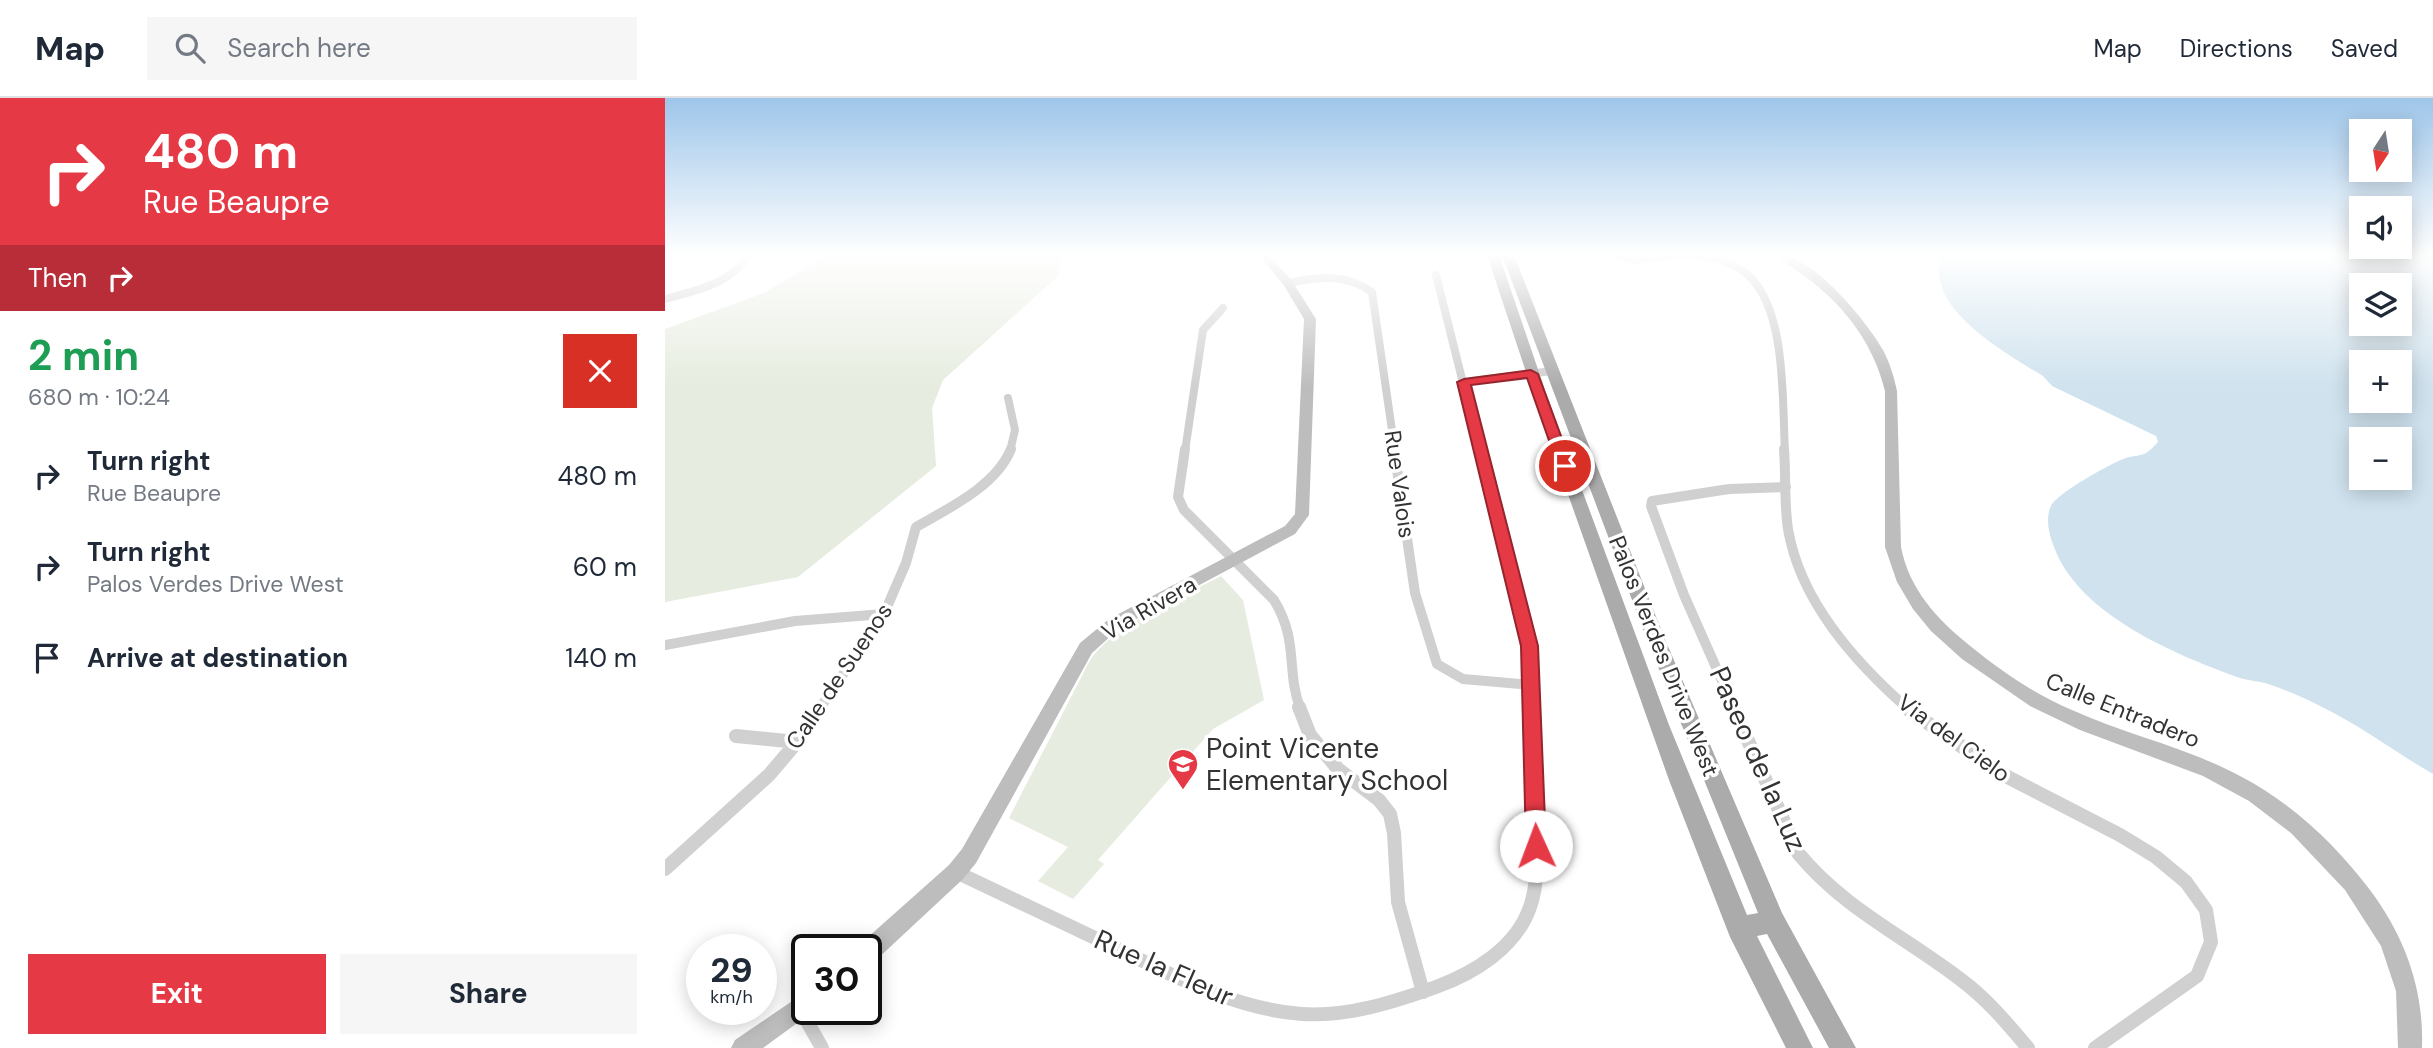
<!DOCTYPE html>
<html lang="en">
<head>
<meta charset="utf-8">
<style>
  :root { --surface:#fff; --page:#f6f6f7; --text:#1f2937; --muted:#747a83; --line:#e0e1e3; --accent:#e63946 }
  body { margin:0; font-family:"DM Sans",sans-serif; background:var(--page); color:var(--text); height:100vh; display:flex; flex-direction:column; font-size:26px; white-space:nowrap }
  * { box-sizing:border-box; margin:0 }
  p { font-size:23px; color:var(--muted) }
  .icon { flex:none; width:38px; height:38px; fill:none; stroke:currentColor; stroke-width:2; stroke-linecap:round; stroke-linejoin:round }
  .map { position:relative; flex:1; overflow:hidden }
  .sheet { display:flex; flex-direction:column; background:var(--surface); width:665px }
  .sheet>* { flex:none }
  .hud { background:#e63946; color:#fff; overflow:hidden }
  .needle { width:46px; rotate:192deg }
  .fabs { position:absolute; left:1684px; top:21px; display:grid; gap:14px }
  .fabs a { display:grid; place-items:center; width:63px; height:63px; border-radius:0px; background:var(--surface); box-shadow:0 4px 18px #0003; font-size:35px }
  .speed { position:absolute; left:21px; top:836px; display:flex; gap:14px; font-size:35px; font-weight:700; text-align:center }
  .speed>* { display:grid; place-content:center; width:91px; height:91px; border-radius:50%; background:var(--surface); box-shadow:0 4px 18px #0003; line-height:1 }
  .speed small { font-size:18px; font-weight:400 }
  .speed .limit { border:4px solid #111; border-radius:10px; background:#fff; color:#111 }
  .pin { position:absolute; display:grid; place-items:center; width:60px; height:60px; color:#fff; margin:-30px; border:4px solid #fff; border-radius:50%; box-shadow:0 2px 7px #0007 }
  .me { position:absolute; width:77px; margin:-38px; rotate:358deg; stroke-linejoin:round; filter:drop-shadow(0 0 5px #0008) }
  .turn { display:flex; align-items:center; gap:24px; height:147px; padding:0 28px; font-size:32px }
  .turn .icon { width:91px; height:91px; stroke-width:2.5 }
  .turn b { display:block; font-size:49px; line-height:60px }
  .then { display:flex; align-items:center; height:66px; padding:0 28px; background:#0003; gap:14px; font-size:26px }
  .round { display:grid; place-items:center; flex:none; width:74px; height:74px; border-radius:0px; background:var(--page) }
  .headline { display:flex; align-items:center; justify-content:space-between; height:119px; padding:0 28px }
  h1 { font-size:42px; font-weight:700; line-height:52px; color:#1e9e55 }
  .action { display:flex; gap:14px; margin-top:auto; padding:14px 28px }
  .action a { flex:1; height:80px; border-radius:0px; background:var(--accent); color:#fff; font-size:28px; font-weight:700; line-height:80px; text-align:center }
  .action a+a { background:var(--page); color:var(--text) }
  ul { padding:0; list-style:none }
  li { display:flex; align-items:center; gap:21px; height:91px; padding:0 28px }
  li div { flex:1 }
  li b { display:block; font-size:26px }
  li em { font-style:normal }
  header { display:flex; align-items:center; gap:42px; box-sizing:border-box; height:98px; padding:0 35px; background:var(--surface); border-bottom:2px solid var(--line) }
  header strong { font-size:33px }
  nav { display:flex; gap:38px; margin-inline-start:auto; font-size:24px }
  .search { width:490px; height:63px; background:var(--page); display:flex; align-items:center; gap:18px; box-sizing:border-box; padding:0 24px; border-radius:0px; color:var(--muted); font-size:26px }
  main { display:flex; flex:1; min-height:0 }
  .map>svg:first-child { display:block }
  .green { fill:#e6ecdf }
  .water { fill:#cfe2ee; fill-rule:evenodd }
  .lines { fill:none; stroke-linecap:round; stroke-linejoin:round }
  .street-far2 { stroke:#d0d0d0; stroke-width:8 }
  .street-far1 { stroke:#d0d0d0; stroke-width:10 }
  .street { stroke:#d0d0d0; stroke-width:14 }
  .secondary { fill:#bdbdbd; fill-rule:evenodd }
  .primary { fill:#ababab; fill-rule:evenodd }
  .route { fill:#e63946; stroke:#96252e; stroke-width:2 }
  .labels { text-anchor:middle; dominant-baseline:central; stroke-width:7; stroke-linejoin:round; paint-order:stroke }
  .street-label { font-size:23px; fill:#333; stroke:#fff }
  .near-poi-label { font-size:28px; fill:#333; stroke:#fff; text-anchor:start }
  .near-street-label { font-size:28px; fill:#333; stroke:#fff }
</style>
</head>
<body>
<header>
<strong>Map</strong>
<div class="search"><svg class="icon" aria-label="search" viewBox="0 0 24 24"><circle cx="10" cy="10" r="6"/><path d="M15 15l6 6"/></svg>Search here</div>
<nav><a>Map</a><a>Directions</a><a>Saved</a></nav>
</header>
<main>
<section class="sheet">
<div class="hud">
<div class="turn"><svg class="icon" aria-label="right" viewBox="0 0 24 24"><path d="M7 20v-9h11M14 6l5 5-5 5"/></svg><div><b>480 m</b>Rue Beaupre</div></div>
<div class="then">Then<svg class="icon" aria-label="right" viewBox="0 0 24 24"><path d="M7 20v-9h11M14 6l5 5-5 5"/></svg></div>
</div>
<div class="headline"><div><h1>2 min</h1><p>680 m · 10:24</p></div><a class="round" style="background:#d93025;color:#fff"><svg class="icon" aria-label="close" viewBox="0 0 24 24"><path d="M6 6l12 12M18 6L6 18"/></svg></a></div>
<ul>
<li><svg class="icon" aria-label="right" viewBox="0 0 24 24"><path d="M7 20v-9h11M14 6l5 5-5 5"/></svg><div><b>Turn right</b><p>Rue Beaupre</p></div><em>480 m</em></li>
<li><svg class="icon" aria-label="right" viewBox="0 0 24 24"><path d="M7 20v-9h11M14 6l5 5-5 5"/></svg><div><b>Turn right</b><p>Palos Verdes Drive West</p></div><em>60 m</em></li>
<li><svg class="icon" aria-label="arrive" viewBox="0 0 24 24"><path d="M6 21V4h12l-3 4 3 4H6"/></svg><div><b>Arrive at destination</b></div><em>140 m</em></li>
</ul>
<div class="action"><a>Exit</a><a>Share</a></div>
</section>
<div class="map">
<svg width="1768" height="950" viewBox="0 0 1768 950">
  <rect width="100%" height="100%" fill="#fff"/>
  <path class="green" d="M162,157H397L393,178L278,282L267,310L271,368L133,479L0,504V231L99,195Z
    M556,478L578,502L599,602L548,631L433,762L439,766L408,801L373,783L403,749L344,720L424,564C449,525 515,500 556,478Z"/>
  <path class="water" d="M1277,157H1768V676C1731,655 1698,629 1659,610C1642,601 1624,593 1606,587C1596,583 1585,583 1575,580C1511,557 1414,517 1389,449C1384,436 1380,421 1386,408C1391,396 1446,365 1461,360C1467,358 1476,358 1481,355C1485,353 1490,347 1493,344L1491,338L1387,288L1378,278C1340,254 1257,209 1277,157ZM1696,187H1734V226H1696ZM1696,264H1734V303H1696ZM1696,341H1734V380H1696Z"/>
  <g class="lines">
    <path class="street-far2" d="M953,157C969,167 998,156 1016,157C1039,157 1065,161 1083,177C1122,212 1117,304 1120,353
      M771,177L815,353
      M623,185C653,179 681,175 707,194L730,353
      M0,201C31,192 65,187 83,157
      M798,284L887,273
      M343,300L350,332L345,353
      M520,353L538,232L558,210"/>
    <path class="street-far1" d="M520,351L513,399L519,412L609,502C634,543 621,572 635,610
      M729,351L750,495L772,566L798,581L866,587
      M815,351L864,548L866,610
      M1119,351C1121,377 1119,405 1123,431C1135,503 1190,564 1242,610
      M0,547L130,523L219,516
      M155,610L219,516L241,465L251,429C284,410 331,388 346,351
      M1069,610L1019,497L986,408L987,403L1064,391L1121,389"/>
    <path class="street" d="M634,609L645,637L673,671L714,702L725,716L729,735L733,804L758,894
      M1068,609L1133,755C1178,810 1239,838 1295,881C1321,900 1342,925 1363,950
      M1240,609L1333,674L1455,737L1491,759L1521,784L1541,812L1546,844L1532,878L1430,950
      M71,638L132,644
      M0,771L104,677L132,644L156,609
      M291,774C344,799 396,824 449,849C509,878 569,911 637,916C683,919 729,904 771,889C809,875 851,850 865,809C875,781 871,749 870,720C869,683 867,646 866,609
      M134,909L157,950"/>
    <path class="secondary" d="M594,157H604L627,183L651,221L644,417L630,436L456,529L427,555L311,765L298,781L209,864L201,867V852H191L193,848L284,767L297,751L415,545L444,521L620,428L630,416L639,221L618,186Z
      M1112,157C1146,155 1202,223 1218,252C1225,265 1229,279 1232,293L1236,449C1244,491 1272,521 1304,547C1336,573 1369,596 1407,612C1462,637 1521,649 1575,678C1627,705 1670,746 1705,792C1740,839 1759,891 1757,950H1733L1731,893L1716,848L1680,792L1626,735L1584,703L1538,678L1415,632L1365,608L1297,561L1266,533L1248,511L1232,484L1220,449V293C1209,248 1183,212 1146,183C1135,174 1122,167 1112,157Z
      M142,893V912H150L98,950H66L70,942Z"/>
    <path class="primary" d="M822,157H834L880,292L1004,627L1082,817L1093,815L981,539L837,157H849L999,539L1117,815L1191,950H1164L1102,836L1092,838L1148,950H1121L1065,839L1004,682L882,337Z"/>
  </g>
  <linearGradient id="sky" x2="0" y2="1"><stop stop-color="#9ec6ea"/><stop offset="0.54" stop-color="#fff"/><stop offset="1" stop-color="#fff" stop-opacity="0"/></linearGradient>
  <rect width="1768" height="290" fill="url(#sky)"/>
  <path class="route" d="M866,272L873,276L907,368L905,371L900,372L893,368L862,280L806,287L873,548L881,748L878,755L871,757L864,755L861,748L856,548L792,284L799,281Z"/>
  <defs>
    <g id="school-pin" transform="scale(1.575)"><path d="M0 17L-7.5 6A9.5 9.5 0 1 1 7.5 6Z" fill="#e63946" stroke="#fff"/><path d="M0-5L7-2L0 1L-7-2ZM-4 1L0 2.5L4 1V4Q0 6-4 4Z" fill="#fff"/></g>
  </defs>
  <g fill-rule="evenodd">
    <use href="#school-pin" x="518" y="666"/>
  </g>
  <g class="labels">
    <g class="street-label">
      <text transform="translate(735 386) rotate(82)">Rue Valois</text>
      <text transform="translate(484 510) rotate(-30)">Via Rivera</text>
      <text transform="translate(999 558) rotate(68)">Palos Verdes Drive West</text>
      <text transform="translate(174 578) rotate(-56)">Calle de Suenos</text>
      <text transform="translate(1458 612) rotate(22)">Calle Entradero</text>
      <text transform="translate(1289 640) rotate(36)">Via del Cielo</text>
    </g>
    <g class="near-poi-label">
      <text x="541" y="650">Point Vicente<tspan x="541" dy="32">Elementary School</tspan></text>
    </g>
    <g class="near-street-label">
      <text transform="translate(1093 661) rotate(66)">Paseo de la Luz</text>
      <text transform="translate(499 870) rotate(24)">Rue la Fleur</text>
    </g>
  </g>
</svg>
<div class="fabs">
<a><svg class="needle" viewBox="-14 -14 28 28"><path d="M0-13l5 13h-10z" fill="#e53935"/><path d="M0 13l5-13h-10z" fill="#747a83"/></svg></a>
<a><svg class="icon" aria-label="sound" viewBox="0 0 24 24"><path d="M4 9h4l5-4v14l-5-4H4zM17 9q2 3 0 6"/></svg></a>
<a><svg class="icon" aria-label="layers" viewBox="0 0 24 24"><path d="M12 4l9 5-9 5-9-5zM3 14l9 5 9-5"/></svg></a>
<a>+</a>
<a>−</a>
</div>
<div class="speed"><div>29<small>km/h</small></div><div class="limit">30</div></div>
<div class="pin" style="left:900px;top:368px;background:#d93025"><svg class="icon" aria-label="arrive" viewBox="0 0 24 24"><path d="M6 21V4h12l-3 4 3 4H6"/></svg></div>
<svg class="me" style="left:871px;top:748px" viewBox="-20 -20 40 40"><circle r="19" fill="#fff"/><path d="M0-13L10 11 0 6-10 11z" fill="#e63946"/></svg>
</div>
</main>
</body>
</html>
